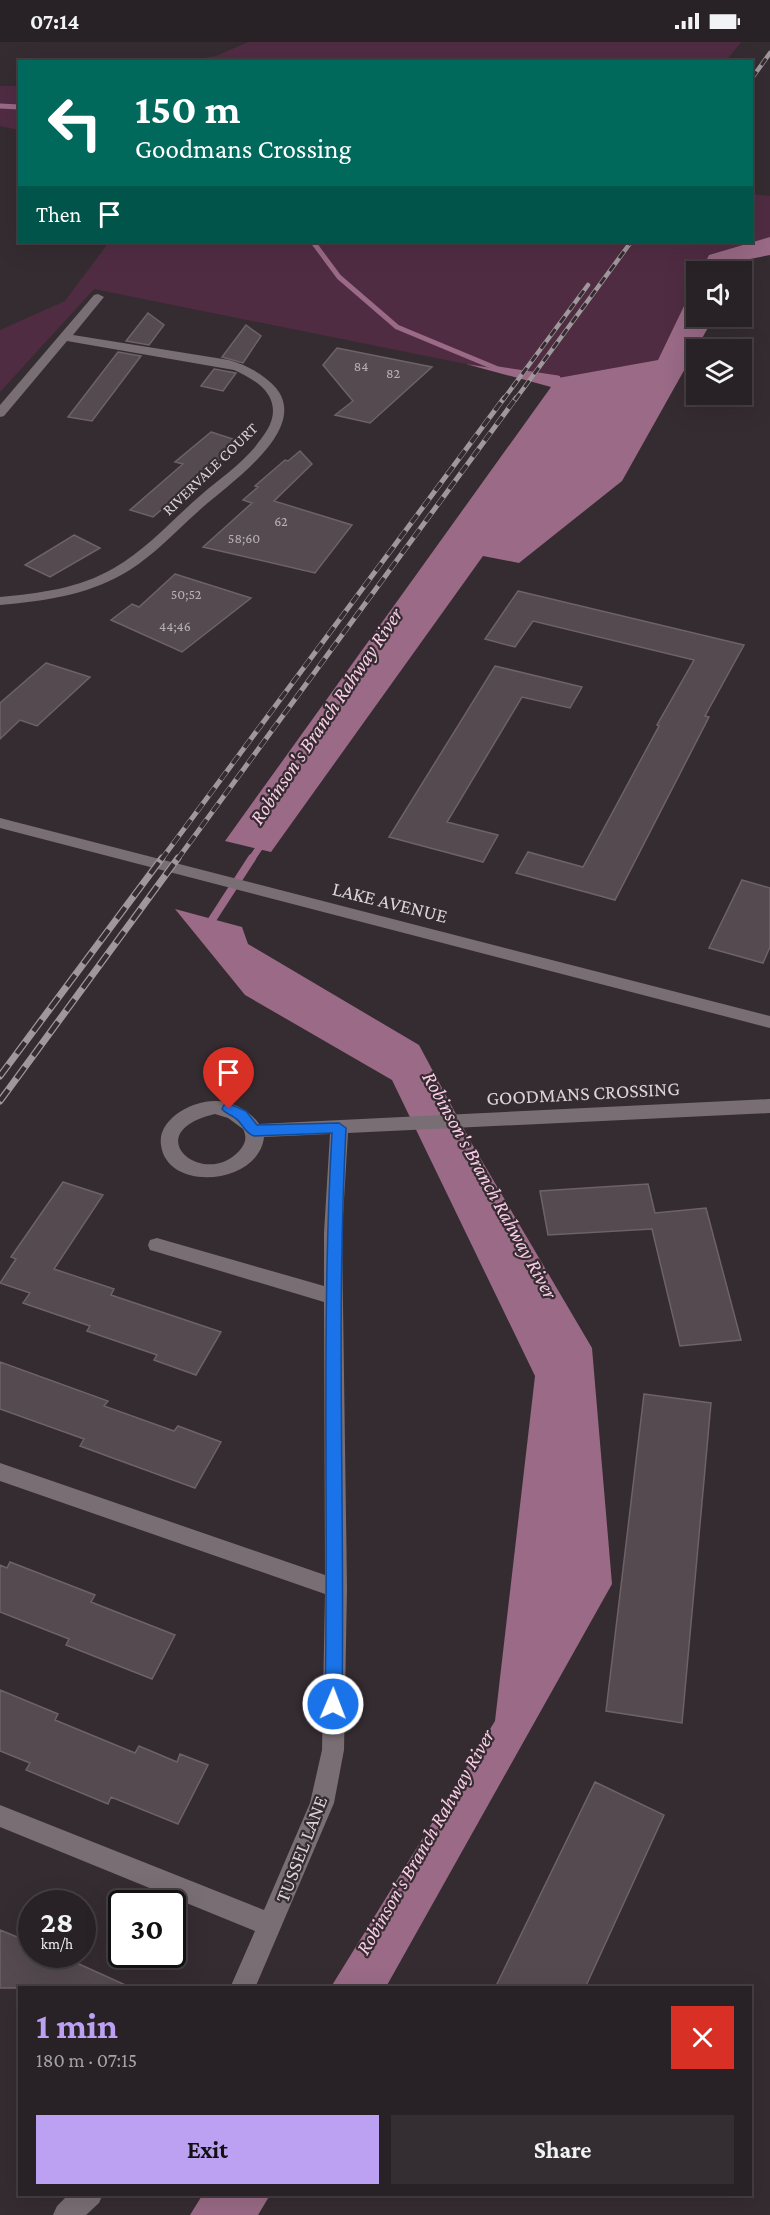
<!DOCTYPE html>
<html lang="en">
<head>
<meta charset="utf-8">
<style>
  :root { --surface:#282125; --page:#342e32; --text:#f1f3f6; --muted:#a5a3a7; --line:#443e42; --accent:#bca0f2 }
  body { margin:0; font-family:"Crimson Pro",serif; background:var(--page); color:var(--text); height:100vh; display:flex; flex-direction:column; font-size:22px; white-space:nowrap }
  * { box-sizing:border-box; margin:0 }
  p { font-size:20px; color:var(--muted) }
  .icon { flex:none; width:33px; height:33px; fill:none; stroke:currentColor; stroke-width:2; stroke-linecap:round; stroke-linejoin:round }
  .map { position:relative; flex:1; overflow:hidden }
  .side { position:absolute; left:18px; top:1944px; width:734px; height:210px; display:flex; flex-direction:column; background:var(--surface); border-radius:0px; box-shadow:0 6px 24px #0002,0 0 0 2px var(--line) }
  .side>* { flex:none }
  .guide { position:absolute; left:18px; top:18px; width:735px; height:183px; border-radius:0px; box-shadow:0 6px 24px #0002,0 0 0 2px var(--line); background:#00695c; color:#fff; overflow:hidden }
  .controls { position:absolute; left:686px; top:219px; display:grid; gap:12px }
  .controls a { display:grid; place-items:center; width:66px; height:66px; border-radius:0px; background:var(--surface); box-shadow:0 6px 24px #0002,0 0 0 2px var(--line); font-size:30px }
  .speed { position:absolute; left:18px; top:1848px; display:flex; gap:12px; font-size:30px; font-weight:700; text-align:center }
  .speed>* { display:grid; place-content:center; width:78px; height:78px; border-radius:50%; background:var(--surface); box-shadow:0 6px 24px #0002,0 0 0 2px var(--line); line-height:1 }
  .speed small { font-size:15px; font-weight:400 }
  .speed .limit { border:3px solid #111; border-radius:9px; background:#fff; color:#111 }
  .pin { position:absolute; display:grid; place-items:center; width:51px; height:51px; color:#fff; margin:-62px -26px; border-radius:50% 50% 50% 0; rotate:-45deg; box-shadow:0 0 6px #0007 }
  .pin .icon { rotate:45deg }
  .me { position:absolute; width:66px; margin:-33px; rotate:1deg; stroke-linejoin:round; filter:drop-shadow(0 0 4px #0008) }
  .turn { display:flex; align-items:center; gap:21px; height:126px; padding:0 18px; font-size:27px }
  .turn .icon { width:78px; height:78px; stroke-width:2.5 }
  .turn b { display:block; font-size:42px; line-height:51px }
  .then { display:flex; align-items:center; height:57px; padding:0 18px; background:#0003; gap:12px; font-size:22px }
  .round { display:grid; place-items:center; flex:none; width:63px; height:63px; border-radius:0px; background:var(--page) }
  .overview { display:flex; align-items:center; justify-content:space-between; height:102px; padding:0 18px }
  h1 { font-size:36px; font-weight:700; line-height:45px; color:var(--accent) }
  .primary-button { display:flex; gap:12px; margin-top:auto; padding:12px 18px }
  .primary-button a { flex:1; height:69px; border-radius:0px; background:var(--accent); color:#111; font-size:24px; font-weight:700; line-height:69px; text-align:center }
  .primary-button a+a { background:var(--page); color:var(--text) }
  .status { display:flex; justify-content:space-between; align-items:center; height:42px; padding:0 30px; background:var(--surface); direction:ltr }
  .status svg { height:16px; fill:currentColor }
  .map>svg:first-child { display:block }
  .green { fill:#502c42 }
  .water { fill:#9a6a86 }
  .lines { fill:none; stroke-linecap:round; stroke-linejoin:round }
  .stream-far2 { stroke:#9a6a86; stroke-width:5 }
  .stream-far1 { stroke:#9a6a86; stroke-width:7 }
  .stream { stroke:#9a6a86; stroke-width:8 }
  .building { fill:#544a4f; stroke:#6c6267; stroke-width:1.5 }
  .street { fill:#796e74; fill-rule:evenodd }
  .secondary { fill:#796e74; fill-rule:evenodd }
  .rail-far2-casing { stroke:#9e979b; stroke-width:4.5 }
  .rail-far1-casing { stroke:#9e979b; stroke-width:5 }
  .rail-casing { stroke:#9e979b; stroke-width:7 }
  .rail-far2 { stroke:#352c31; stroke-width:3; stroke-dasharray:8; stroke-linecap:butt }
  .rail-far1 { stroke:#352c31; stroke-width:4; stroke-dasharray:10; stroke-linecap:butt }
  .rail { stroke:#352c31; stroke-width:4.5; stroke-dasharray:14; stroke-linecap:butt }
  .route { fill:#1a73e8; stroke:#114b97; stroke-width:1.5 }
  .labels { text-anchor:middle; dominant-baseline:central; stroke-width:4.5; stroke-linejoin:round; paint-order:stroke }
  .far-number-label { font-size:14px; fill:#b8b1b4 }
  .far-street-label { font-size:16px; fill:#d9d3d6; stroke:#352c31 }
  .street-label { font-size:20px; fill:#d9d3d6; stroke:#352c31 }
  .water-label { font-size:21px; font-style:italic; fill:#fbcde6; stroke:#352c31 }
</style>
</head>
<body>
<div class="status"><b>07:14</b><svg viewBox="0 0 49 12"><path d="M0 12V9h3v3zM5 12V6h3v6zM10 12V3h3v9zM15 12V0h3v12zM26 1h20v11H26zM47 4h2v5h-2z"/></svg></div>
<div class="map">
<svg width="770" height="2173" viewBox="0 0 770 2173">
  <rect width="100%" height="100%" fill="#352c31"/>
  <path class="green" d="M248,0H741L725,20L185,19L216,14Z
    M0,44H19V88L0,84Z
    M752,152L770,154V195L709,213L701,229L696,230V239L658,318L558,336L466,322L94,247L0,350V288L65,259L109,200H752Z"/>
  <path class="water" d="M770,195V213L745,218L739,229H701L709,213Z
    M696,239V274L714,275L622,439L519,521L483,514L271,810L225,799L551,345L466,322L558,336L658,318Z
    M175,867L242,885L248,902L419,1003L472,1102L592,1306L612,1542L386,1945H331L495,1679L535,1334L392,1038L245,953Z
    M203,2152H270V2153L258,2173H190Z"/>
  <g class="lines">
    <path class="stream-far2" d="M0,64L20,65
      M313,200L339,235L397,285L498,327L558,336"/>
    <path class="stream-far1" d="M251,818L263,800"/>
    <path class="stream" d="M208,884L252,816"/>
  </g>
  <path class="building" d="M148,271L164,283L149,303L126,299Z
    M246,283L261,294L243,321L222,315Z
    M337,306L432,325L370,381L335,373L353,359L323,323Z
    M118,310L141,314L92,379L68,375Z
    M214,327L236,331L223,349L201,344Z
    M211,390L236,398L225,407L228,410L153,475L130,468L183,422L175,420Z
    M300,409L312,422L274,459L352,483L315,531L203,505L252,461L243,458L258,445L255,444L285,418L288,419Z
    M74,493L100,506L50,535L25,523Z
    M175,532L251,556L182,610L111,578L132,562L139,565Z
    M518,549L744,603L705,674L709,675L615,858L516,831L528,810L583,825L659,684L657,683L694,618L533,579L515,605L485,597Z
    M46,621L90,635L37,684L20,678L0,697V661Z
    M495,624L582,645L570,666L522,655L447,780L498,793L483,820L389,795Z
    M742,838L770,846V905L763,921L709,906Z
    M63,1140L103,1153L54,1227L114,1247L111,1253L221,1290L196,1333L154,1318L157,1313L87,1289L90,1284L23,1261L30,1251L0,1241L16,1217L11,1215Z
    M648,1142L655,1171L706,1166L741,1298L680,1304L652,1187L548,1193L540,1149Z
    M0,1320L108,1359L104,1364L174,1389L178,1384L221,1400L195,1446L80,1404L84,1397L0,1367Z
    M644,1352L711,1361L682,1681L606,1669Z
    M10,1520L95,1553L91,1560L175,1593L152,1637L66,1603L69,1597L0,1570V1523L7,1526Z
    M0,1648L58,1672L55,1678L135,1711L139,1704L177,1720L180,1712L208,1723L178,1782L111,1755L108,1762L26,1728L30,1721L0,1709Z
    M595,1740L664,1773L585,1946H495Z
    M0,1888L32,1901V1912H57L132,1946H0Z"/>
  <g class="lines">
    <path class="street" d="M98,252L104,255L73,293L229,318C246,323 264,332 276,346C310,387 230,441 203,465C178,487 152,516 123,532C84,554 43,559 0,563V555C40,551 78,547 114,526C146,508 173,477 201,453C218,438 240,423 255,405C263,394 273,383 273,369C273,347 251,336 234,328L67,299L4,374L0,375V363L94,253Z
      M770,1057V1071L348,1091L342,1191L347,1546L344,1708L334,1761L255,1946H230L255,1889L0,1785V1763L264,1868L310,1761L322,1708L325,1552L0,1439V1421L325,1533L324,1260L157,1210L150,1208L148,1203L150,1198L157,1196L324,1244V1191L330,1092L264,1095C259,1143 167,1151 161,1103C157,1077 193,1058 216,1059C231,1059 251,1069 259,1082ZM215,1072L228,1076L243,1087C247,1095 246,1101 240,1108C205,1149 135,1091 215,1072Z
      M69,2152H103L99,2161L86,2173H53L57,2164Z"/>
    <path class="secondary" d="M0,776L770,974V986L0,786Z"/>
    <g class="rail-far2-casing">
      <path id="rail-far2" d="M752,36L770,11
        M503,358L588,243
        M515,358L631,200"/>
    </g>
    <g class="rail-far1-casing">
      <path id="rail-far1" d="M161,818L504,356
        M177,818L516,356"/>
    </g>
    <g class="rail-casing">
      <path id="rail" d="M0,1034L162,816
        M0,1059L178,816"/>
    </g>
    <use href="#rail-far2" class="rail-far2"/>
    <use href="#rail-far1" class="rail-far1"/>
    <use href="#rail" class="rail"/>
  </g>
  <path class="route" d="M229,1062L246,1069L257,1083L339,1081L346,1086C336,1278 345,1470 342,1662L339,1668L333,1670L327,1668L325,1662C329,1472 321,1281 332,1091L254,1094C244,1091 243,1081 235,1076C230,1072 226,1072 222,1067L224,1063Z"/>
  <g class="labels">
    <g class="far-number-label">
      <text x="361" y="324">84</text>
      <text x="393" y="331">82</text>
      <text x="281" y="479">62</text>
      <text x="244" y="496">58;60</text>
      <text x="186" y="552">50;52</text>
      <text x="175" y="584">44;46</text>
    </g>
    <g class="far-street-label">
      <text transform="translate(210 427) rotate(-44)">RIVERVALE COURT</text>
    </g>
    <g class="street-label">
      <text transform="translate(390 860) rotate(14)">LAKE AVENUE</text>
      <text transform="translate(583 1051) rotate(-3)">GOODMANS CROSSING</text>
      <text transform="translate(301 1807) rotate(-69)">TUSSEL LANE</text>
    </g>
    <g class="water-label">
      <text transform="translate(326 674) rotate(-56)">Robinson's Branch Rahway River</text>
      <text transform="translate(490 1143) rotate(61)">Robinson's Branch Rahway River</text>
      <text transform="translate(425 1800) rotate(-60)">Robinson's Branch Rahway River</text>
    </g>
  </g>
</svg>
<div class="controls">
<a><svg class="icon" aria-label="sound" viewBox="0 0 24 24"><path d="M4 9h4l5-4v14l-5-4H4zM17 9q2 3 0 6"/></svg></a>
<a><svg class="icon" aria-label="layers" viewBox="0 0 24 24"><path d="M12 4l9 5-9 5-9-5zM3 14l9 5 9-5"/></svg></a>
</div>
<div class="speed"><div>28<small>km/h</small></div><div class="limit">30</div></div>
<div class="pin" style="left:229px;top:1067px;background:#d93025"><svg class="icon" aria-label="arrive" viewBox="0 0 24 24"><path d="M6 21V4h12l-3 4 3 4H6"/></svg></div>
<svg class="me" style="left:333px;top:1662px" viewBox="-20 -20 40 40"><circle r="17" fill="#1a73e8" stroke="#fff" stroke-width="3"/><path d="M0-11L8 9 0 5-8 9z" fill="#fff"/></svg>
<div class="guide">
<div class="turn"><svg class="icon" aria-label="left" viewBox="0 0 24 24"><path d="M17 20v-9H6M10 6l-5 5 5 5"/></svg><div><b>150 m</b>Goodmans Crossing</div></div>
<div class="then">Then<svg class="icon" aria-label="arrive" viewBox="0 0 24 24"><path d="M6 21V4h12l-3 4 3 4H6"/></svg></div>
</div>
<section class="side">
<div class="overview"><div><h1>1 min</h1><p>180 m · 07:15</p></div><a class="round" style="background:#d93025;color:#fff"><svg class="icon" aria-label="close" viewBox="0 0 24 24"><path d="M6 6l12 12M18 6L6 18"/></svg></a></div>
<div class="primary-button"><a>Exit</a><a>Share</a></div>
</section>
</div>
</body>
</html>
